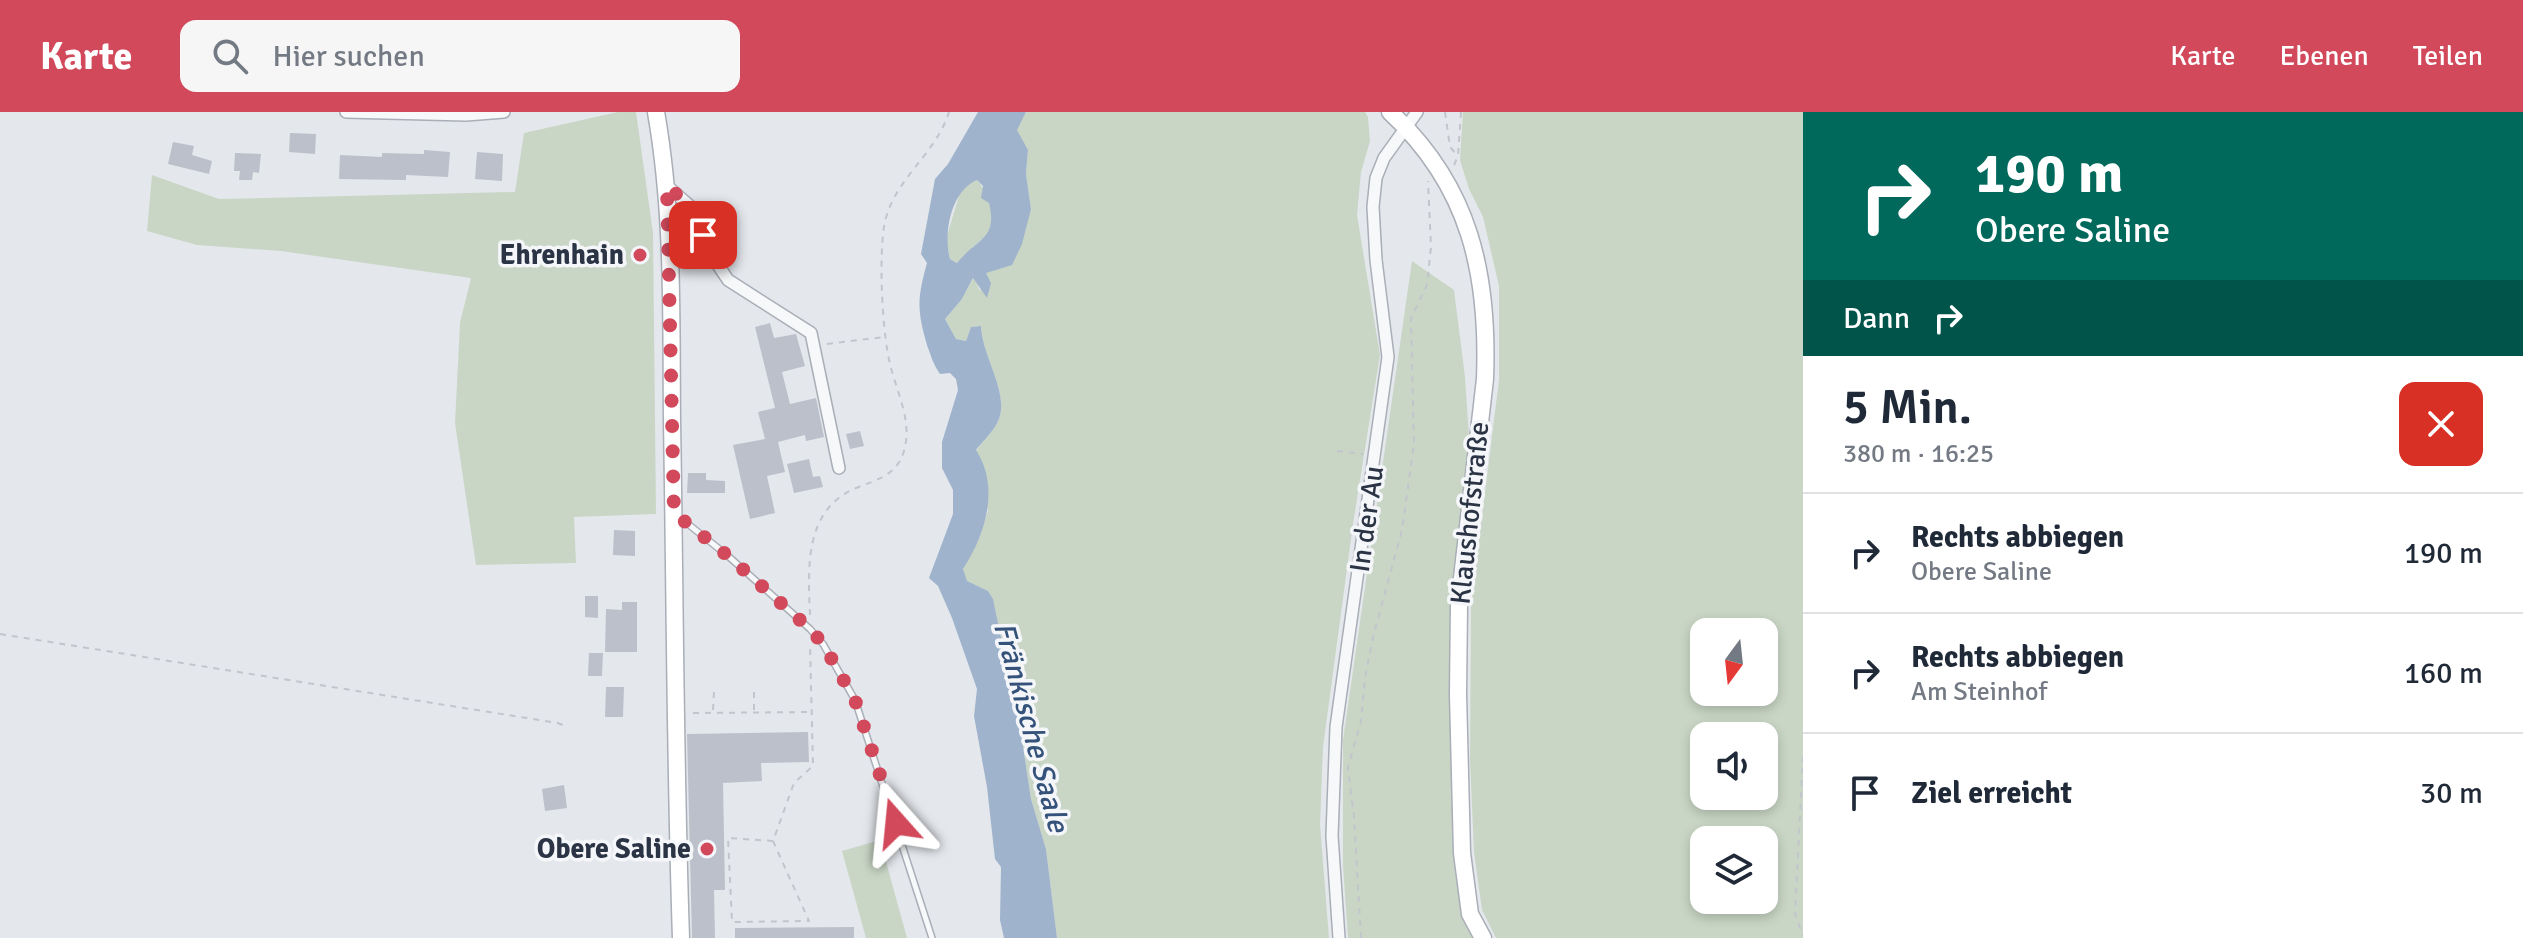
<!DOCTYPE html>
<html lang="de">
<head>
<meta charset="utf-8">
<style>
  :root { --surface:#fff; --page:#f6f6f7; --text:#1f2937; --muted:#747a83; --line:#e0e1e3; --accent:#d1495b }
  body { margin:0; font-family:Signika,sans-serif; background:var(--page); color:var(--text); height:100vh; display:flex; flex-direction:column; font-size:30px; white-space:nowrap }
  * { box-sizing:border-box; margin:0 }
  p { font-size:26px; color:var(--muted) }
  .icon { flex:none; width:44px; height:44px; fill:none; stroke:currentColor; stroke-width:2; stroke-linecap:round; stroke-linejoin:round }
  .map { position:relative; flex:1; overflow:hidden }
  .sheet { display:flex; flex-direction:column; background:var(--surface); width:720px }
  .sheet>* { flex:none }
  .top-card { background:#00695c; color:#fff; overflow:hidden }
  .needle { width:52px; rotate:195deg }
  .fabs { position:absolute; left:1690px; top:506px; display:grid; gap:16px }
  .fabs a { display:grid; place-items:center; width:88px; height:88px; border-radius:16px; background:var(--surface); box-shadow:0 4px 12px #0003; font-size:40px }
  .pin { position:absolute; display:grid; place-items:center; width:68px; height:68px; color:#fff; margin:-34px; border-radius:16px; box-shadow:0 4px 12px #0006 }
  .me { position:absolute; width:88px; margin:-44px; rotate:342deg; stroke-linejoin:round; filter:drop-shadow(0 0 6px #0008) }
  .turn { display:flex; align-items:center; gap:28px; height:168px; padding:0 40px; font-size:36px }
  .turn .icon { width:104px; height:104px; stroke-width:2.5 }
  .turn b { display:block; font-size:56px; line-height:68px }
  .then { display:flex; align-items:center; height:76px; padding:0 40px; background:#0003; gap:16px; font-size:30px }
  .round { display:grid; place-items:center; flex:none; width:84px; height:84px; border-radius:16px; background:var(--page) }
  .summary { display:flex; align-items:center; justify-content:space-between; height:136px; padding:0 40px }
  h1 { font-size:48px; font-weight:600; line-height:60px }
  ul { padding:0; list-style:none }
  li { display:flex; align-items:center; gap:24px; height:120px; padding:0 40px; border-top:2px solid var(--line) }
  li div { flex:1 }
  li b { display:block; font-size:30px }
  li em { font-style:normal }
  header { display:flex; align-items:center; gap:48px; box-sizing:border-box; height:112px; padding:0 40px; background:var(--accent); color:#fff }
  header strong { font-size:38px }
  nav { display:flex; gap:44px; margin-inline-start:auto; font-size:28px }
  .search { width:560px; height:72px; background:var(--page); display:flex; align-items:center; gap:20px; box-sizing:border-box; padding:0 28px; border-radius:16px; color:var(--muted); font-size:30px }
  main { display:flex; flex:1; min-height:0 }
  .map>svg:first-child { display:block }
  .green { fill:#c9d6c5; fill-rule:evenodd }
  .water { fill:#9fb4cc; fill-rule:evenodd }
  .building { fill:#bbc0ca }
  .lines { fill:none; stroke-linecap:round; stroke-linejoin:round }
  .lane-casing { stroke:#a9aeb7; stroke-width:8 }
  .street-casing { stroke:#a9aeb7; stroke-width:14 }
  .secondary-casing { stroke:#a9aeb7; stroke-width:19 }
  .path { stroke:#c2c5cb; stroke-width:2; stroke-dasharray:6 6; stroke-linecap:butt }
  .lane { stroke:#f7f8fa; stroke-width:5 }
  .street { stroke:#f7f8fa; stroke-width:11 }
  .secondary { stroke:#fff; stroke-width:16 }
  .route { stroke:#d1495b; stroke-width:14; stroke-dasharray:0 25.2 }
  .poi-dot { fill:#d1495b; stroke:#f4f6f9; stroke-width:3 }
  .labels { text-anchor:middle; dominant-baseline:central; stroke-width:7; stroke-linejoin:round; paint-order:stroke }
  .poi-label { font-size:28px; font-weight:bold; fill:#2b3445; stroke:#f4f6f9; text-anchor:end }
  .street-label { font-size:28px; fill:#2b3445; stroke:#f4f6f9 }
  .water-label { font-size:30px; font-style:italic; fill:#34527a; stroke:#f4f6f9 }
</style>
</head>
<body>
<header>
<strong>Karte</strong>
<div class="search"><svg class="icon" aria-label="search" viewBox="0 0 24 24"><circle cx="10" cy="10" r="6"/><path d="M15 15l6 6"/></svg>Hier suchen</div>
<nav><a>Karte</a><a>Ebenen</a><a>Teilen</a></nav>
</header>
<main>
<div class="map">
<svg width="1803" height="826" viewBox="0 0 1803 826">
  <rect width="100%" height="100%" fill="#e4e7ec"/>
  <path class="green" d="M618,0H636L653,121L656,402L574,405L576,451L476,453L455,311L460,211L471,166L281,139L197,133L147,119L152,63L219,87L515,80L524,21Z
    M1026,0H1365L1368,5L1370,29L1361,60L1357,103L1380,243L1353,412L1323,635L1320,713L1329,826H1057L1046,737L1031,687L1021,621L993,488L988,479L966,469L963,457L980,424L988,399L976,339C983,329 995,318 999,307C1009,280 982,244 981,214L971,215L966,229L956,227L945,207L962,187L974,165L980,179L986,161L1031,97L1026,62L1028,38L1016,18Z
    M1463,0H1803V826H1496L1482,798L1474,740L1470,647L1471,493L1499,268V174L1483,105L1469,77L1460,48ZM1704,520H1764V580H1704ZM1704,624H1764V684H1704ZM1704,728H1764V788H1704Z
    M977,68C988,81 1001,111 985,125C975,134 966,139 958,151L950,147L946,127L959,84L964,74Z
    M1412,149L1454,178L1465,265L1471,355L1453,492L1476,826H1348L1343,754V628Z
    M880,728L907,826H866L842,739Z"/>
  <path class="water" d="M978,0H1026L1017,18L1028,38L1026,62L1031,97L1022,132L1012,153L986,161L991,171L987,186L973,166L962,187L945,207L956,227L966,229L971,215L981,214C982,244 1009,280 999,307C995,318 983,329 976,338C1000,375 986,422 963,457L967,469L988,479L993,487L1021,621L1031,687L1046,737L1057,826H1004L1000,808L1001,755L995,747L987,675L974,604L977,577L952,506L938,474L929,466L953,402V378L942,356V330L958,278L956,267L950,261L940,262C933,252 931,244 927,233C917,198 917,187 927,151L921,142L935,67L948,52ZM977,68L983,74L981,86L989,91C998,128 977,126 957,151L950,147C943,121 951,79 977,68Z"/>
  <path class="building" d="M290,21L316,22L315,42L289,40Z
    M173,30L194,34L192,43L212,49L209,62L168,52Z
    M424,38L450,40L448,65L406,63V68L339,67L340,43L382,45V41L424,42Z
    M477,40L503,42L502,69L475,67Z
    M235,41L261,42L259,61L253,60L252,68H239L240,59H234Z
    M770,211L774,226L796,222L805,254L782,260L790,292L816,286L824,325L806,329L805,323L778,330L785,360L767,364L775,401L750,407L733,333L765,327L758,300L775,296L755,215Z
    M860,319L864,334L850,337L846,322Z
    M809,347L813,365L820,364L823,375L794,381L787,352Z
    M688,361H706V368L725,369V381H687Z
    M614,418L635,419V444L613,443Z
    M585,484H598V506L585,505Z
    M622,490H637V540H605L606,497L622,498Z
    M589,541H603L602,564H588Z
    M606,575H624L623,605H605Z
    M808,620L809,650L761,651L762,669L723,671L725,778H714L715,826H692L687,622Z
    M564,673L567,696L545,699L542,677Z
    M854,815V826H735V816Z"/>
  <g class="lines">
    <g class="lane-casing">
      <path id="lane" d="M678,404L728,444L810,517L823,532L855,588L932,826"/>
    </g>
    <g class="street-casing">
      <path id="street" d="M346,0L466,3L504,0
        M667,74L691,95L716,150L728,168L811,221L839,356
        M1339,826L1332,724L1336,615L1388,245L1376,148L1373,95L1376,66L1384,46L1417,0"/>
    </g>
    <g class="secondary-casing">
      <path id="secondary" d="M656,0C674,102 671,206 672,309C675,482 675,654 681,826
        M1390,0C1470,74 1489,162 1485,267L1459,492L1458,582L1462,741L1470,802L1483,826"/>
    </g>
    <path class="path" d="M1445,0L1450,35L1457,43
      M1454,53L1458,44L1461,0
      M827,232L884,225
      M1337,339L1363,342
      M810,503C808,455 804,398 856,376C876,368 895,364 903,342C915,308 893,275 888,242C882,210 879,146 884,115C891,69 936,43 949,0
      M0,522L558,611L567,615
      M754,580V599
      M713,598L714,580
      M693,601L810,600
      M1803,644L1795,802L1803,824
      M773,729L728,726L732,810L809,809L773,729L794,671L813,654L810,533
      M1361,826L1354,705L1348,656L1361,609L1365,566L1373,525L1402,418L1414,332L1411,206L1427,173L1431,135L1428,69"/>
    <use href="#lane" class="lane"/>
    <use href="#street" class="street"/>
    <use href="#secondary" class="secondary"/>
  </g>
  <g class="lines">
    <path class="route" d="M703,123L691,95L667,74L674,401L728,444L810,517L823,532L855,588L896,711"/>
  </g>
  <g class="poi-dot">
    <circle cx="640" cy="143" r="8"/>
    <circle cx="707" cy="737" r="8"/>
  </g>
  <g class="labels">
    <g class="poi-label">
      <text x="624" y="143">Ehrenhain</text>
      <text x="691" y="737">Obere Saline</text>
    </g>
    <g class="street-label">
      <text transform="translate(1470 401) rotate(-84)">Klaushofstraße</text>
      <text transform="translate(1367 407) rotate(-82)">In der Au</text>
    </g>
    <g class="water-label">
      <text transform="translate(1031 615) rotate(75)">Fränkische Saale</text>
    </g>
  </g>
</svg>
<div class="fabs">
<a><svg class="needle" viewBox="-14 -14 28 28"><path d="M0-13l5 13h-10z" fill="#e53935"/><path d="M0 13l5-13h-10z" fill="#747a83"/></svg></a>
<a><svg class="icon" aria-label="sound" viewBox="0 0 24 24"><path d="M4 9h4l5-4v14l-5-4H4zM17 9q2 3 0 6"/></svg></a>
<a><svg class="icon" aria-label="layers" viewBox="0 0 24 24"><path d="M12 4l9 5-9 5-9-5zM3 14l9 5 9-5"/></svg></a>
</div>
<div class="pin" style="left:703px;top:123px;background:#d93025"><svg class="icon" aria-label="arrive" viewBox="0 0 24 24"><path d="M6 21V4h12l-3 4 3 4H6"/></svg></div>
<svg class="me" style="left:896px;top:711px" viewBox="-20 -20 40 40"><path d="M0-17L14 15 0 8-14 15z" fill="#d1495b" stroke="#fff" stroke-width="4"/></svg>
</div>
<section class="sheet">
<div class="top-card">
<div class="turn"><svg class="icon" aria-label="right" viewBox="0 0 24 24"><path d="M7 20v-9h11M14 6l5 5-5 5"/></svg><div><b>190 m</b>Obere Saline</div></div>
<div class="then">Dann<svg class="icon" aria-label="right" viewBox="0 0 24 24"><path d="M7 20v-9h11M14 6l5 5-5 5"/></svg></div>
</div>
<div class="summary"><div><h1>5 Min.</h1><p>380 m · 16:25</p></div><a class="round" style="background:#d93025;color:#fff"><svg class="icon" aria-label="close" viewBox="0 0 24 24"><path d="M6 6l12 12M18 6L6 18"/></svg></a></div>
<ul>
<li><svg class="icon" aria-label="right" viewBox="0 0 24 24"><path d="M7 20v-9h11M14 6l5 5-5 5"/></svg><div><b>Rechts abbiegen</b><p>Obere Saline</p></div><em>190 m</em></li>
<li><svg class="icon" aria-label="right" viewBox="0 0 24 24"><path d="M7 20v-9h11M14 6l5 5-5 5"/></svg><div><b>Rechts abbiegen</b><p>Am Steinhof</p></div><em>160 m</em></li>
<li><svg class="icon" aria-label="arrive" viewBox="0 0 24 24"><path d="M6 21V4h12l-3 4 3 4H6"/></svg><div><b>Ziel erreicht</b></div><em>30 m</em></li>
</ul>
</section>
</main>
</body>
</html>
